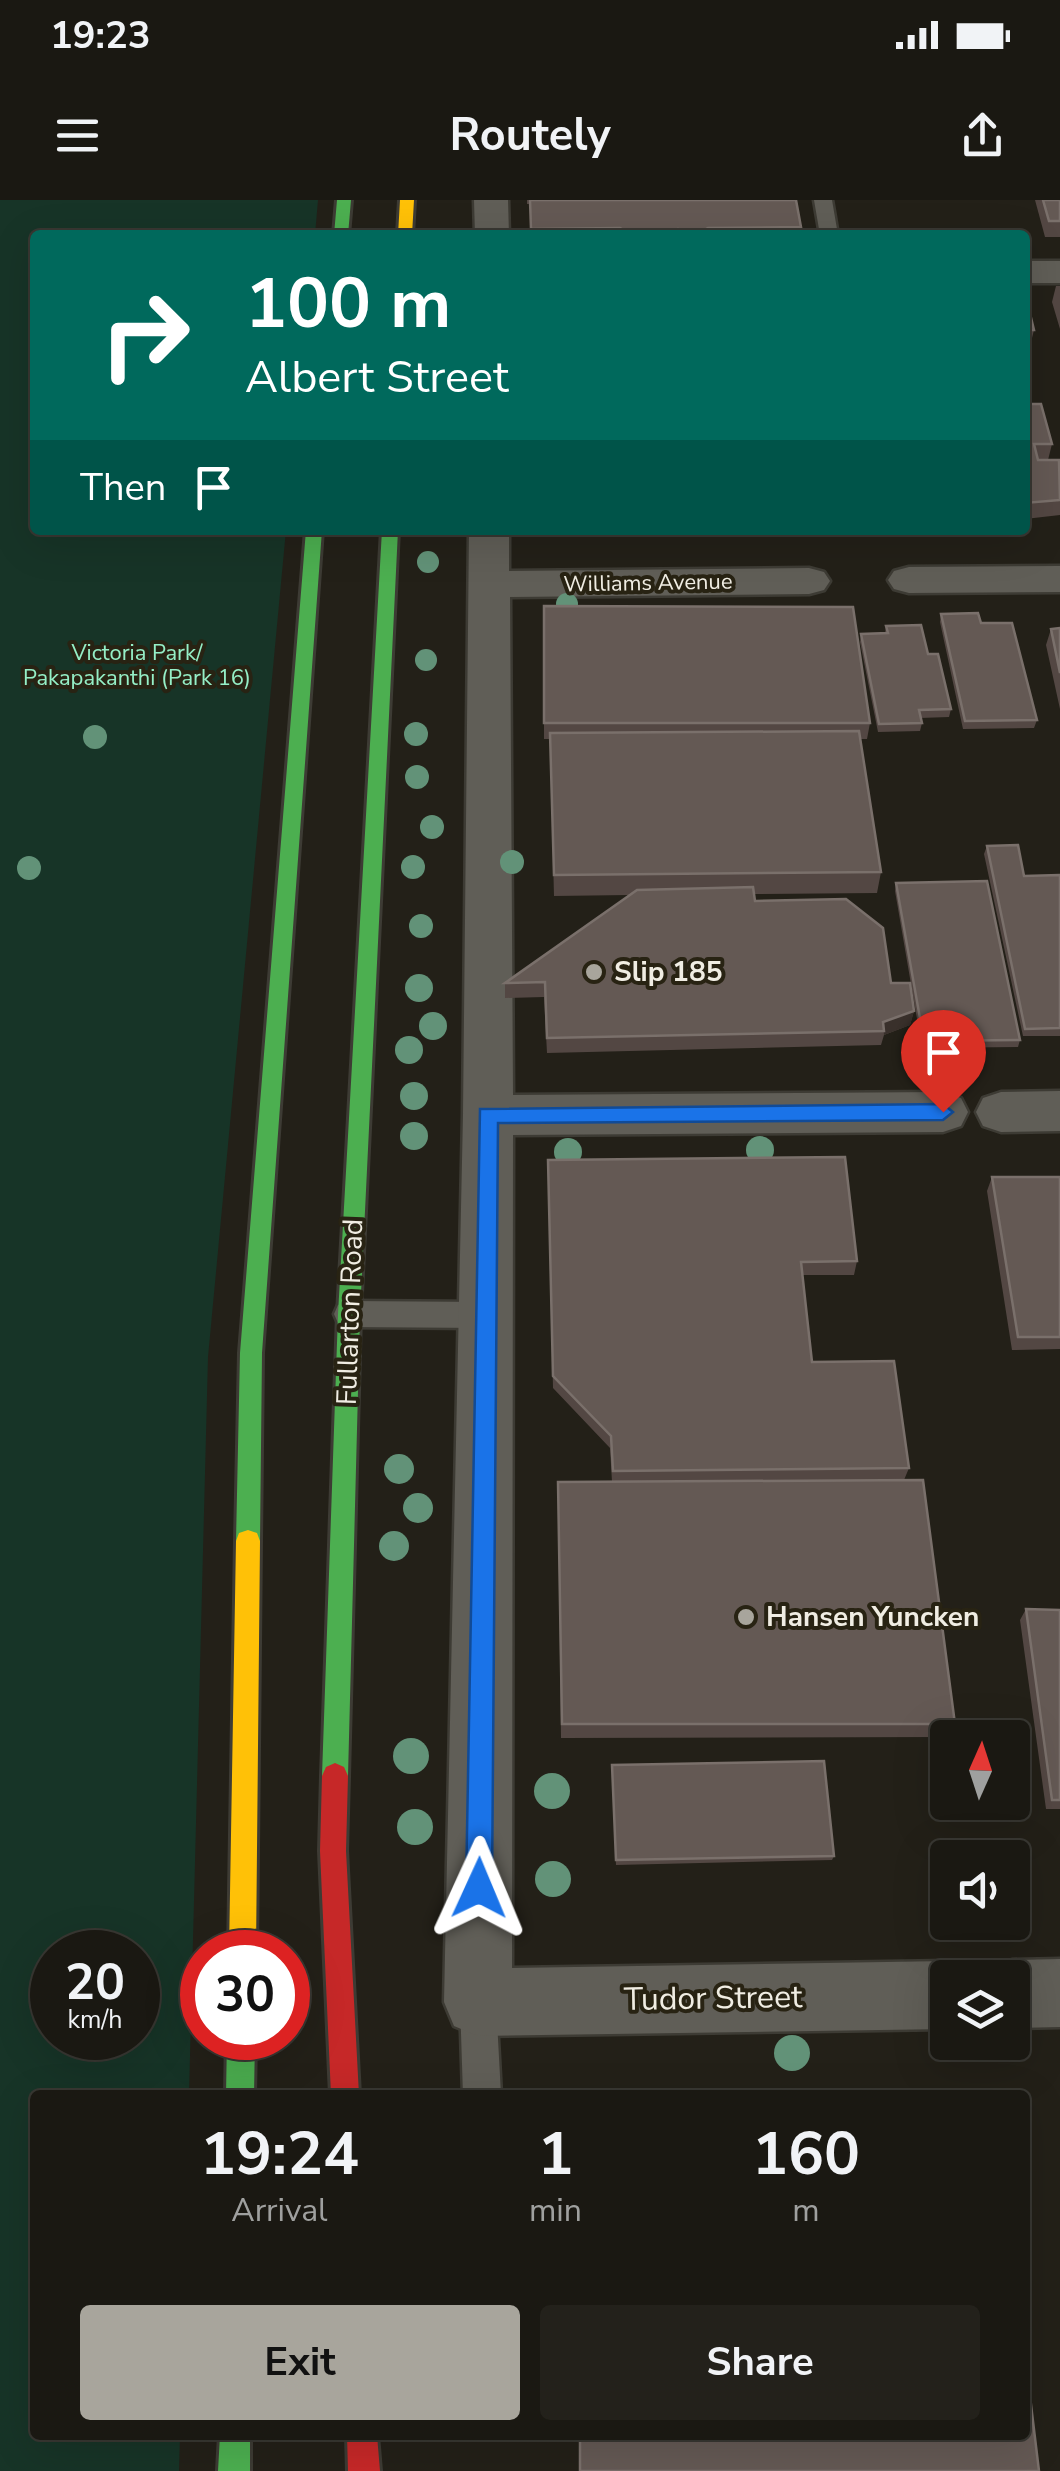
<!DOCTYPE html>
<html lang="en">
<head>
<meta charset="utf-8">
<style>
  :root { --surface:#1a1812; --page:#23211b; --text:#f1f3f6; --muted:#9fa09f; --line:#383732; --accent:#a8a59c }
  body { margin:0; font-family:"Nunito Sans",sans-serif; background:var(--page); color:var(--text); height:100vh; display:flex; flex-direction:column; font-size:38px; white-space:nowrap }
  * { box-sizing:border-box; margin:0 }
  p { font-size:32px; color:var(--muted) }
  .icon { flex:none; width:55px; height:55px; fill:none; stroke:currentColor; stroke-width:2; stroke-linecap:round; stroke-linejoin:round }
  .map { position:relative; flex:1; overflow:hidden }
  .details { position:absolute; left:30px; top:1890px; width:1000px; height:350px; display:flex; flex-direction:column; background:var(--surface); border-radius:10px; box-shadow:0 10px 40px #0002,0 0 0 2px var(--line) }
  .details>* { flex:none }
  .hud { position:absolute; left:30px; top:30px; width:1000px; height:305px; border-radius:10px; box-shadow:0 10px 40px #0002,0 0 0 2px var(--line); background:#00695c; color:#fff; overflow:hidden }
  .needle { width:65px; rotate:3deg }
  .fabs { position:absolute; left:930px; top:1520px; display:grid; gap:20px }
  .fabs a { display:grid; place-items:center; width:100px; height:100px; border-radius:10px; background:var(--surface); box-shadow:0 10px 40px #0002,0 0 0 2px var(--line); font-size:50px }
  .speed { position:absolute; left:30px; top:1730px; display:flex; gap:20px; font-size:50px; font-weight:700; text-align:center }
  .speed>* { display:grid; place-content:center; width:130px; height:130px; border-radius:50%; background:var(--surface); box-shadow:0 10px 40px #0002,0 0 0 2px var(--line); line-height:1 }
  .speed small { font-size:25px; font-weight:400 }
  .speed .limit { border:15px solid #d22; background:#fff; color:#111 }
  .pin { position:absolute; display:grid; place-items:center; width:85px; height:85px; color:#fff; margin:-102px -42px; border-radius:50% 50% 50% 0; rotate:-45deg; box-shadow:0 0 10px #0007 }
  .pin .icon { rotate:45deg }
  .me { position:absolute; width:110px; margin:-55px; rotate:1deg; stroke-linejoin:round; filter:drop-shadow(0 0 8px #0008) }
  .turn { display:flex; align-items:center; gap:35px; height:210px; padding:0 50px; font-size:45px }
  .turn .icon { width:130px; height:130px; stroke-width:2.5 }
  .turn b { display:block; font-size:70px; line-height:85px }
  .then { display:flex; align-items:center; height:95px; padding:0 50px; background:#0003; gap:20px; font-size:38px }
  .eta { display:flex; justify-content:space-evenly; align-items:center; height:170px; text-align:center }
  .eta b { font-size:60px; font-weight:700; line-height:70px }
  .action { display:flex; gap:20px; margin-top:auto; padding:20px 50px }
  .action a { flex:1; height:115px; border-radius:10px; background:var(--accent); color:#111; font-size:40px; font-weight:700; line-height:115px; text-align:center }
  .action a+a { background:var(--page); color:var(--text) }
  .status { display:flex; justify-content:space-between; align-items:center; height:70px; padding:0 50px; background:var(--surface); direction:ltr }
  .status svg { height:28px; fill:currentColor }
  header { display:flex; justify-content:space-between; align-items:center; height:130px; padding:0 50px; background:var(--surface); font-size:45px; font-weight:700 }
  .map>svg:first-child { display:block }
  .green { fill:#173427; fill-rule:evenodd }
  .lines { fill:none; stroke-linecap:round; stroke-linejoin:round }
  .lane-casing { stroke:#3d3b34; stroke-width:5 }
  .street-casing { stroke:#3d3b34; stroke-width:5 }
  .fast-casing { stroke:#3d3b34; stroke-width:6 }
  .slow-casing { stroke:#3d3b34; stroke-width:6 }
  .jam-casing { stroke:#3d3b34; stroke-width:6 }
  .lane { fill:#605e57; fill-rule:evenodd }
  .street { fill:#605e57; fill-rule:evenodd }
  .fast { fill:#4caf50; fill-rule:evenodd }
  .slow { fill:#ffc107; fill-rule:evenodd }
  .jam { fill:#c62828; fill-rule:evenodd }
  .tree { fill:#629278 }
  .wall { fill:#534743 }
  .shaded-wall { fill:#39302b }
  .building { fill:#645954; stroke:#7a706b; stroke-width:2.5 }
  .route { fill:#1a73e8; stroke:#114b97; stroke-width:2.5 }
  .poi-dot { fill:#a8a59c; stroke:#282313; stroke-width:4 }
  .labels { text-anchor:middle; dominant-baseline:central; stroke-width:8; stroke-linejoin:round; paint-order:stroke }
  .far-street-label { font-size:22px; fill:#f0ede3; stroke:#282313 }
  .far-park-label { font-size:22px; fill:#95efc7; stroke:#282313 }
  .poi-label { font-size:28px; font-weight:bold; fill:#f0ede3; stroke:#282313; text-anchor:start }
  .street-label { font-size:28px; fill:#f0ede3; stroke:#282313 }
  .near-street-label { font-size:32px; fill:#f0ede3; stroke:#282313 }
</style>
</head>
<body>
<div class="status"><b>19:23</b><svg viewBox="0 0 49 12"><path d="M0 12V9h3v3zM5 12V6h3v6zM10 12V3h3v9zM15 12V0h3v12zM26 1h20v11H26zM47 4h2v5h-2z"/></svg></div>
<header><svg class="icon" aria-label="menu" viewBox="0 0 24 24"><path d="M4 6h16M4 12h16M4 18h16"/></svg>Routely<svg class="icon" aria-label="share" viewBox="0 0 24 24"><path d="M12 15V3M7 8l5-5 5 5M5 13v7h14v-7"/></svg></header>
<div class="map">
<svg width="1060" height="2271" viewBox="0 0 1060 2271">
  <rect width="100%" height="100%" fill="#232018"/>
  <path class="green" d="M0,0H318L315,35H35V330H286L208,1157L189,1895H35V2235H180L179,2271H0ZM52,1752H138V1838H52Z"/>
  <g class="lines">
    <g class="lane-casing">
      <path id="lane" d="M814,0H832L838,35H820Z
        M349,1101L484,1102L495,1106L499,1115L495,1124L484,1128L349,1127L338,1123L334,1114L338,1105Z
        M478,1784L491,1789L496,1802L501,1895H463L460,1802L465,1789Z"/>
    </g>
    <g class="street-casing">
      <path id="street" d="M474,0H508L509,35H475Z
        M1025,61H1060V83H1025Z
        M469,330H509V371L809,368L824,372L830,381L824,390L809,394L510,397L513,895L943,892L961,898L968,912L961,926L943,932L513,935L512,1768L948,1761L972,1771L974,1778H948V1829L478,1836L454,1826L444,1802L463,915Z
        M1060,366V392L909,393L894,389L888,380L894,371L909,367Z
        M1060,891V931L1001,932L983,926L976,912L983,898L1001,892Z
        M1060,1759V1827L1012,1828V1778H985L988,1770L1012,1760Z"/>
    </g>
    <g class="fast-casing">
      <path id="fast" d="M337,0H351L348,35H334Z
        M306,330H322L262,1153L260,1341L257,1349L248,1352L239,1349L236,1341L240,1153Z
        M382,330H398L360,1114L348,1576L344,1585L335,1589L326,1585L322,1576L338,1114Z
        M227,1838H255L254,1895H226Z
        M220,2235H250V2271H218Z"/>
    </g>
    <g class="slow-casing">
      <path id="slow" d="M400,0H414L412,35H398Z
        M248,1330L257,1333L260,1341L256,1752H229L236,1341L239,1333Z"/>
    </g>
    <g class="jam-casing">
      <path id="jam" d="M335,1563L344,1567L348,1576L346,1651L359,1895H331L320,1651L322,1576L326,1567Z
        M347,2235H377L380,2271H348Z"/>
    </g>
    <use href="#lane" class="lane"/>
    <use href="#street" class="street"/>
    <use href="#fast" class="fast"/>
    <use href="#slow" class="slow"/>
    <use href="#jam" class="jam"/>
  </g>
  <g class="tree">
    <circle cx="428" cy="362" r="11"/>
    <circle cx="567" cy="404" r="11"/>
    <circle cx="426" cy="460" r="11"/>
    <circle cx="416" cy="534" r="12"/>
    <circle cx="95" cy="537" r="12"/>
    <circle cx="417" cy="577" r="12"/>
    <circle cx="432" cy="627" r="12"/>
    <circle cx="512" cy="662" r="12"/>
    <circle cx="413" cy="667" r="12"/>
    <circle cx="29" cy="668" r="12"/>
    <circle cx="421" cy="726" r="12"/>
    <circle cx="419" cy="788" r="14"/>
    <circle cx="433" cy="826" r="14"/>
    <circle cx="409" cy="850" r="14"/>
    <circle cx="414" cy="896" r="14"/>
    <circle cx="414" cy="936" r="14"/>
    <circle cx="760" cy="950" r="14"/>
    <circle cx="568" cy="952" r="14"/>
    <circle cx="399" cy="1269" r="15"/>
    <circle cx="418" cy="1308" r="15"/>
    <circle cx="394" cy="1346" r="15"/>
    <circle cx="411" cy="1556" r="18"/>
    <circle cx="552" cy="1591" r="18"/>
    <circle cx="415" cy="1627" r="18"/>
    <circle cx="553" cy="1679" r="18"/>
    <circle cx="792" cy="1853" r="18"/>
  </g>
  <path class="wall" d="M527,0H796L801,27L800,35H531L530,4H527Z
    M1035,0H1060V37H1045Z
    M1056,86H1060V129L1052,102Z
    M1025,93L1034,130L1030,146H1025Z
    M1025,204L1052,244L1048,260L1060,263V315L1025,319Z
    M544,406L870,523L867,539H860L881,672L877,693L754,694L755,701L891,783L914,811L910,825L884,835L881,845L547,853L544,797L505,798V783L629,695L554,696L550,539H544Z
    M941,414L981,423L1037,520L1034,528L963,529L940,422Z
    M886,426L928,454L951,509L949,517L920,518L922,523L920,531L878,532L860,442L861,434L885,433Z
    M1060,428V509L1046,445L1051,429Z
    M987,646L1024,676L1060,675V836H1023L984,654Z
    M896,683L1020,840L1018,847L922,848L895,691Z
    M548,960L857,1061L854,1075H802L812,1162L909,1268L904,1280L955,1524L947,1537L561,1538L558,1298L612,1282L610,1248L553,1188Z
    M992,977H1060V1149L1012,1150L987,991Z
    M1026,1409L1060,1410V1609H1046L1020,1420Z
    M612,1565L834,1656L832,1660L616,1665Z"/>
  <path class="shaded-wall" d="M708,28L707,35H695Z
    M914,811L910,825L884,835L883,822Z"/>
  <path class="building" d="M530,0H796L801,27L708,28L695,35H690L678,29L668,35H661L653,31L646,35H633L620,28L531,29Z
    M1043,0H1060V21H1049Z
    M1025,93L1034,130H1025Z
    M1025,204H1041L1052,244H1034L1038,260H1059L1060,300L1025,303Z
    M544,406L853,407L870,523H544Z
    M978,413L981,423H1012L1037,520L965,521L941,414Z
    M921,425L928,454H938L951,509L919,510L922,523L879,524L861,434L888,433L886,426Z
    M1060,428V473L1051,429Z
    M859,531L881,672L554,675L550,533Z
    M1018,645L1024,676L1060,675V828L1025,829L987,646Z
    M987,681L1020,840L924,841L896,683Z
    M753,687L755,701L846,699L883,728L891,783H910L914,811L883,822L884,831L547,838L545,782L505,783L637,690Z
    M845,957L857,1061L801,1062L812,1162L894,1161L909,1268L613,1271L611,1236L553,1176L548,960Z
    M992,977H1060V1137H1018Z
    M923,1280L955,1524H562L558,1282Z
    M1026,1409L1060,1410V1600H1052Z
    M824,1561L834,1656L616,1660L612,1565Z
    M1025,2155L1039,2271H580V2235H1025Z"/>
  <path class="route" d="M943,904L953,912L943,920L498,923L492,1688L489,1697L479,1701L469,1697L466,1688L480,909Z"/>
  <g class="poi-dot">
    <circle cx="594" cy="772" r="10"/>
    <circle cx="746" cy="1417" r="10"/>
  </g>
  <g class="labels">
    <g class="far-street-label">
      <text transform="translate(648 383) rotate(-1)">Williams Avenue</text>
    </g>
    <g class="far-park-label">
      <text x="137" y="453">Victoria Park/<tspan x="137" dy="25">Pakapakanthi (Park 16)</tspan></text>
    </g>
    <g class="poi-label">
      <text x="614" y="772">Slip 185</text>
      <text x="766" y="1417">Hansen Yuncken</text>
    </g>
    <g class="street-label">
      <text transform="translate(350 1112) rotate(-88)">Fullarton Road</text>
    </g>
    <g class="near-street-label">
      <text transform="translate(713 1798) rotate(-1)">Tudor Street</text>
    </g>
  </g>
</svg>
<div class="fabs">
<a><svg class="needle" viewBox="-14 -14 28 28"><path d="M0-13l5 13h-10z" fill="#e53935"/><path d="M0 13l5-13h-10z" fill="#9fa09f"/></svg></a>
<a><svg class="icon" aria-label="sound" viewBox="0 0 24 24"><path d="M4 9h4l5-4v14l-5-4H4zM17 9q2 3 0 6"/></svg></a>
<a><svg class="icon" aria-label="layers" viewBox="0 0 24 24"><path d="M12 4l9 5-9 5-9-5zM3 14l9 5 9-5"/></svg></a>
</div>
<div class="speed"><div>20<small>km/h</small></div><div class="limit">30</div></div>
<div class="pin" style="left:943px;top:912px;background:#d93025"><svg class="icon" aria-label="arrive" viewBox="0 0 24 24"><path d="M6 21V4h12l-3 4 3 4H6"/></svg></div>
<svg class="me" style="left:479px;top:1688px" viewBox="-20 -20 40 40"><path d="M0-17L14 15 0 8-14 15z" fill="#1a73e8" stroke="#fff" stroke-width="4"/></svg>
<div class="hud">
<div class="turn"><svg class="icon" aria-label="right" viewBox="0 0 24 24"><path d="M7 20v-9h11M14 6l5 5-5 5"/></svg><div><b>100 m</b>Albert Street</div></div>
<div class="then">Then<svg class="icon" aria-label="arrive" viewBox="0 0 24 24"><path d="M6 21V4h12l-3 4 3 4H6"/></svg></div>
</div>
<section class="details">
<div class="eta">
<div><b>19:24</b><p>Arrival</p></div>
<div><b>1</b><p>min</p></div>
<div><b>160</b><p>m</p></div>
</div>
<div class="action"><a>Exit</a><a>Share</a></div>
</section>
</div>
</body>
</html>
